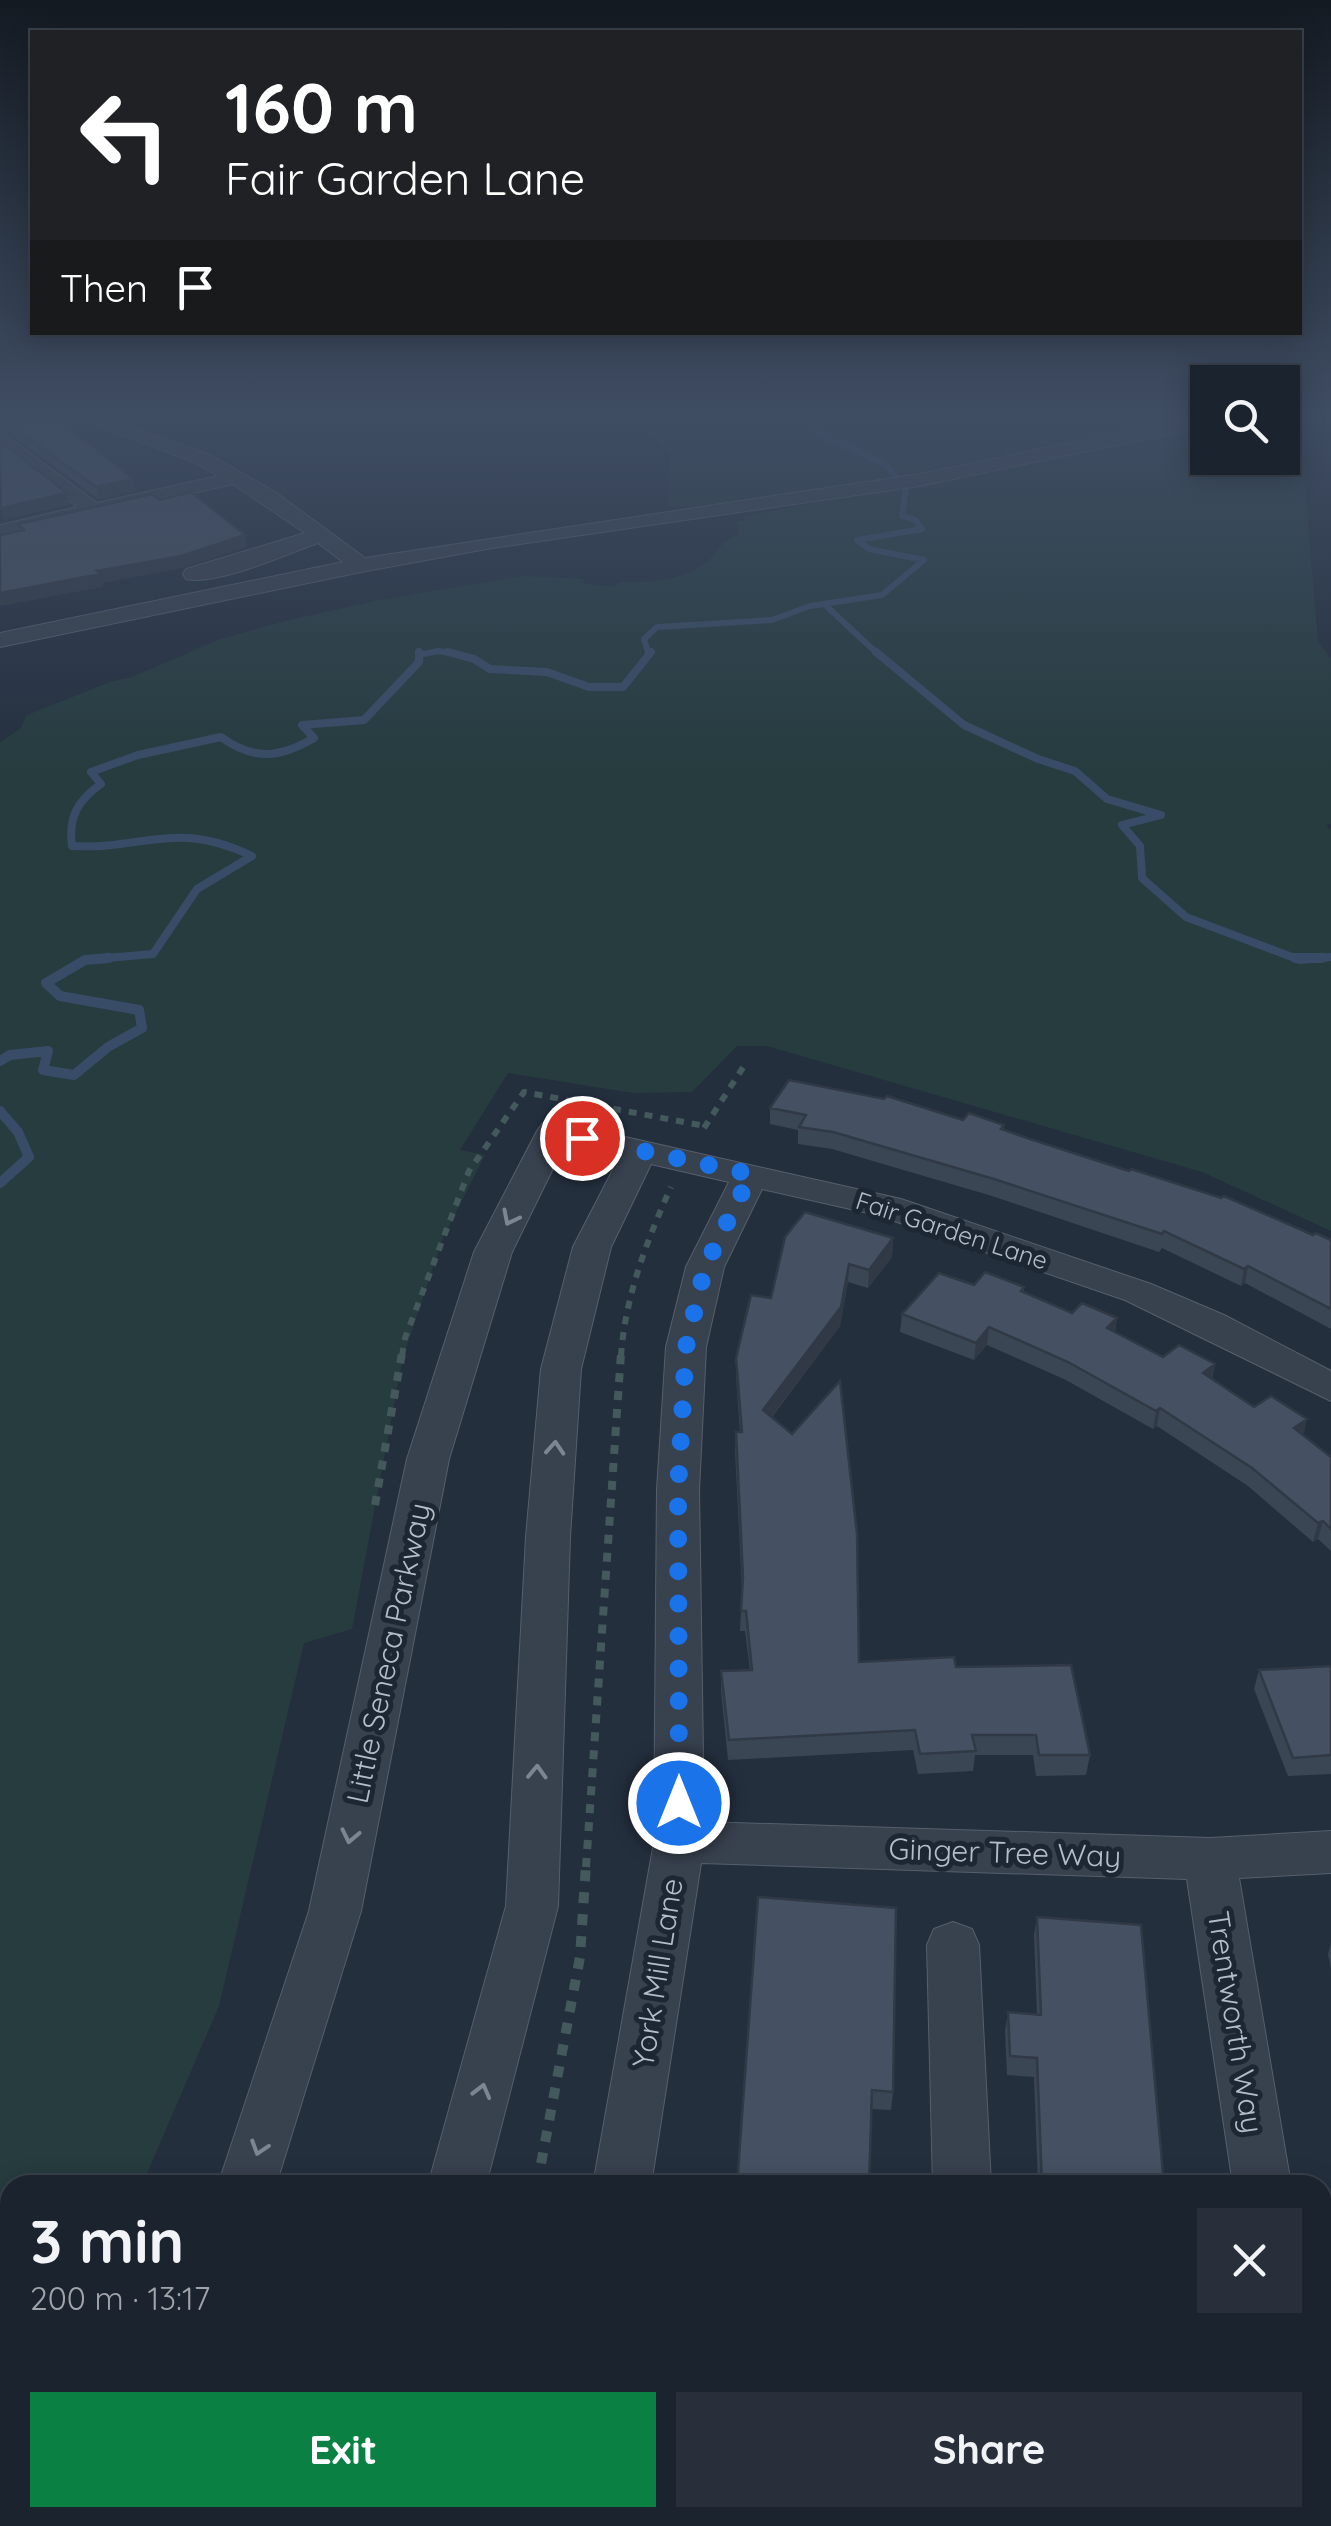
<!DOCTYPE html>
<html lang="en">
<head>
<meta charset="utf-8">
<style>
  :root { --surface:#1b232e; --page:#282f3a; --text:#f1f3f6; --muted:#a0a4aa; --line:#39404a; --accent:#0b8043 }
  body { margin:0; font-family:Quicksand,sans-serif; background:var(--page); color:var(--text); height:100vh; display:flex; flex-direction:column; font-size:38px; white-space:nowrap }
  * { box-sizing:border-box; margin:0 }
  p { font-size:32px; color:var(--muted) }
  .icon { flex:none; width:55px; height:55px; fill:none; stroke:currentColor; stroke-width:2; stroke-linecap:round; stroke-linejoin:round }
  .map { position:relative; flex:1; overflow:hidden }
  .panel { position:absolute; left:0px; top:2175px; width:1332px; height:352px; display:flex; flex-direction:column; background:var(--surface); border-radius:30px 30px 0 0; box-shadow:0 5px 25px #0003,0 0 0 2px var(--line) }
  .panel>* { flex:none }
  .top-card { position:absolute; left:30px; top:30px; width:1272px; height:305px; border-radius:0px; box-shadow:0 5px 25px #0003,0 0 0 2px var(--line); background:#202124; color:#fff; overflow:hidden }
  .fabs { position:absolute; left:1190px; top:365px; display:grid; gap:20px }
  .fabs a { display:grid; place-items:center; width:110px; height:110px; border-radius:0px; background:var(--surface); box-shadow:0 5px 25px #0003,0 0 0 2px var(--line); font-size:50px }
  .pin { position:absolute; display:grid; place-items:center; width:85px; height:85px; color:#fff; margin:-42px; border:5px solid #fff; border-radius:50%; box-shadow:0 2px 10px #0007 }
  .me { position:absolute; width:110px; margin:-55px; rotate:0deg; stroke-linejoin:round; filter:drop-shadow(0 0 8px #0008) }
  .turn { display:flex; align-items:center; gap:35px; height:210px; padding:0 30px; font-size:45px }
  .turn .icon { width:130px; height:130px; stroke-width:2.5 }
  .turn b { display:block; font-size:70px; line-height:85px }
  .then { display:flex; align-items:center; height:95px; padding:0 30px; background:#0003; gap:20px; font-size:38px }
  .round { display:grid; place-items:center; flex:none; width:105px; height:105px; border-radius:0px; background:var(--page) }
  .head { display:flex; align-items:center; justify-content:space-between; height:170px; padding:0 30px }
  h1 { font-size:60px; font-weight:700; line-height:75px }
  .cta { display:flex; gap:20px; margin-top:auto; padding:20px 30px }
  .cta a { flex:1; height:115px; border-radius:0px; background:var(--accent); color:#fff; font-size:40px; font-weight:700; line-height:115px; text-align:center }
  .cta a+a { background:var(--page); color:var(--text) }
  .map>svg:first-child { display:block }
  .green { fill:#263c3f }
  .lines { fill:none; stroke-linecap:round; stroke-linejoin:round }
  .stream-far2 { stroke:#394c67; stroke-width:6 }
  .stream-far1 { stroke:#394c67; stroke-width:8 }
  .stream { stroke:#394c67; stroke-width:10 }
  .minor-casing { stroke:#565f6c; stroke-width:2 }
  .path-far2 { stroke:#44595c; stroke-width:6; stroke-dasharray:8 8; stroke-linecap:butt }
  .path-far1 { stroke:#44595c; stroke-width:8; stroke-dasharray:9 9; stroke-linecap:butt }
  .path { stroke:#44595c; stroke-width:10; stroke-dasharray:11 11; stroke-linecap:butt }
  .minor { fill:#38414e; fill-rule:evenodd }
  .wall { fill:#3b4654 }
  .shaded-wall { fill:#303945 }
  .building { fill:#455162; stroke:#303945; stroke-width:2.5 }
  .oneway { stroke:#7c8592 }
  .route { stroke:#1a73e8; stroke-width:18; stroke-dasharray:0 32.4 }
  .labels { text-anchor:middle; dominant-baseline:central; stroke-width:10; stroke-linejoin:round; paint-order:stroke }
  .street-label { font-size:25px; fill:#b4bcc9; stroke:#1d2633 }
  .near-street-label { font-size:30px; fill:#b4bcc9; stroke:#1d2633 }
</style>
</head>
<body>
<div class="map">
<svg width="1331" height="2526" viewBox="0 0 1331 2526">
  <rect width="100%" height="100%" fill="#242f3e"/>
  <path class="green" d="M535,417H1147L1159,422C1054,448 949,468 843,485C785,494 727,507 668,506L670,456L649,433Z
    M1283,417H1299L1318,641L1331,659V824L1326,825L1331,830V1231L1202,1172L767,1046H737L692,1092L633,1093L508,1073L460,1150L485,1155L443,1238L403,1357L352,1629L304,1643L219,2006L142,2185H10V2474L0,2489V742L20,729L27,715L110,682L132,677L218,640L289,620L375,601L524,576L585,579L582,583L614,587L619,582C647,583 681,581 704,564C719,553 720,540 740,534L736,522L746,520L742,517L1207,428L1208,458H1282Z"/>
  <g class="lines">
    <path class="stream-far2" d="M824,604L879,655
      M419,655L438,651L462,655
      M649,655L644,639L657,627L772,620L810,606L882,595L924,560L869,549L857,540L922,529L915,520L902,516L906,489L886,465L820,434L807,417"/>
    <path class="stream-far1" d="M448,652L474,659L490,669L547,672L589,687H623L651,652
      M876,652L964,725L1038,759L1075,771L1107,799L1161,815L1122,825L1140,846L1142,878L1186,917L1300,960L1331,957
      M84,960L153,954L197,889L252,856C175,819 145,850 72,846C68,817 78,800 101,784L91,772L138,755L221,737C254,761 280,758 314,738L302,725L364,720L419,662V652"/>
    <path class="stream" d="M1295,958H1322
      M0,1061L10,1055L48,1051L43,1070L74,1075L108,1047L142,1028L139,1010L60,996L46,983L85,960L109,958
      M0,1111L18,1132L29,1157L0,1183"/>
    <g class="minor-casing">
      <path id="minor" d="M75,417H101L210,455L275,492L365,558L919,474L1197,417H1208V426L919,486L492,548L361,572L0,647V633L343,562L318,543C286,554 218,586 186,579L183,574L186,569L305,533L233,484L0,537V525L77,507L0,446V431L97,503L218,476L196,463Z
        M554,1121L901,1199L1151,1284L1224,1315L1331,1371V1401L1125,1300L877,1215L762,1189L724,1267L706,1347L699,1490L704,1822L1210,1838L1331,1831V1873L1239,1878L1291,2185H1233L1187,1879L701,1863L651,2185H593L654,1842L657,1490L666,1347L686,1267L729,1182L651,1164L611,1247L581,1369L570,1537L558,1906L486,2185H428L506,1906L526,1537L541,1369L573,1247L620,1156L565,1144L512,1252L449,1459L361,1911L276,2185H218L309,1911L407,1459L474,1252L537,1131L542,1124Z
        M953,1922L972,1929L979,1945L991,2185H933L927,1945L934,1929Z
        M1322,2201L1331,2204V2260L1322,2257Z
        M1322,2491L1331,2494V2526H1234L1235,2518H1322Z
        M73,2518H139L136,2526H70Z
        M213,2518H298L300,2525L303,2518H369L366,2526H216Z
        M550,2518H616L613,2526H547Z"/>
    </g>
    <path class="path-far2" d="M704,1128L744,1066
      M402,1356L405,1338L469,1171L524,1092L705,1126
      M621,1356C625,1297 647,1240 671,1187"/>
    <path class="path-far1" d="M375,1505L402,1353
      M586,1867L621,1353"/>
    <path class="path" d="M537,2185L580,1957L586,1864
      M29,2526L34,2518
      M432,2526L435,2518"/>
    <use href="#minor" class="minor"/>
  </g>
  <path class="wall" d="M0,417L133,479L135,491L98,499L2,428Z
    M770,1108L963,1120L1004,1125V1130L1030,1139L1331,1240V1329L1245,1283L1241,1286L1162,1248L1159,1252L992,1196L832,1149L798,1144V1130L770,1124Z
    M893,1238L892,1257L868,1288L848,1282L840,1326L772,1417L859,1662L956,1667L1090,1755L1086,1775L1036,1776L1033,1755H975L973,1771L918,1774L913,1750L728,1760L721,1691V1671L750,1670L745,1631H740L742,1589L735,1451L736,1432H740L736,1377V1358L771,1298Z
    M974,1285L1024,1287V1292L1072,1313L1117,1318L1115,1332L1163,1357L1215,1364L1212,1379L1254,1407L1304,1435L1331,1457V1551L1318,1539L1313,1542L1248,1486L1157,1426L1153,1429L1066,1380L987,1345L974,1360L900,1332L902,1314Z
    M1331,1666V1774L1288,1776L1254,1689L1259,1670Z
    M758,1897L893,2092L891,2110L871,2109Z
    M1037,1917L1164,2185H1038L1034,2077L1007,2075L1005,2031L1008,2012L1037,2015L1034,1935Z
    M1331,1943V1969L1328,1954Z
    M662,2518H1136L1135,2526H686Z"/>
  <path class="shaded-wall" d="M133,479L135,491L98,499L96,487Z
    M67,493L69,505L3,520L1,508Z
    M245,535L247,547L182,568L103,583V587L0,606V593Z
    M893,1238L892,1257L868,1288L869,1270Z
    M849,1264L848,1282L840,1326L762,1429L763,1410Z
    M1248,1266L1245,1283L1241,1286L1244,1269Z
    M1117,1318L1114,1336L1107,1328Z
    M989,1327L987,1345L974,1360L976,1343Z
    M1215,1364L1211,1381L1203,1373Z
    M1160,1408L1157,1426L1153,1429L1156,1411Z
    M1307,1419L1303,1437L1294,1428Z
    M1323,1521L1318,1539L1313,1542L1318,1523Z"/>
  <path class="building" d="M0,417H56L133,479L96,487Z
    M0,441L67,493L1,508Z
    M191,492L245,535L181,556L97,571L101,574L0,593V535L24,530L18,524L152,494L159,500Z
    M789,1080L884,1099L887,1096L963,1120L969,1113L1004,1125L1001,1129L1030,1139L1129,1171L1131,1169L1221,1198L1224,1196L1313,1235L1316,1233L1331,1240V1309L1248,1266L1244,1269L1164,1231L1162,1234L994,1179L833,1132L799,1127L806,1115L770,1108Z
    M805,1212L893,1238L869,1270L849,1264L841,1307L763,1410L792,1434L840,1381L857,1534L859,1662L954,1657L956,1667L1071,1665L1090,1755H1039L1036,1735H972L976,1751L920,1754L915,1730L729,1740L721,1671L752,1670L746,1611H741L743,1577L736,1432H742L736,1358L751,1295L771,1298L785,1237Z
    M985,1272L1024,1287L1021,1291L1072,1313L1082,1303L1117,1318L1107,1328L1163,1357L1179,1345L1215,1364L1203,1373L1254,1407L1271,1396L1307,1419L1294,1428L1331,1457V1529L1323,1521L1318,1523L1252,1468L1160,1408L1156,1411L1068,1362L989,1327L976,1343L902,1314L939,1273L974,1285Z
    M1331,1666V1755L1293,1758L1259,1670Z
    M758,1897L896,1908L893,2092L872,2090L869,2185H737Z
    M1037,1917L1141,1925L1164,2185H1042L1037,2058L1010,2056L1008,2012L1041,2015Z
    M712,2518H1136L1135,2526H737Z"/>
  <defs><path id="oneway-chevron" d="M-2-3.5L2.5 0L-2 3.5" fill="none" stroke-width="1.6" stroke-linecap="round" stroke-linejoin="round" transform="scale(2.5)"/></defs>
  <g class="oneway">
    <use href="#oneway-chevron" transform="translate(510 1218) rotate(117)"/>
    <use href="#oneway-chevron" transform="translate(555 1448) rotate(-86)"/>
    <use href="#oneway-chevron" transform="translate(537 1772) rotate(-88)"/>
    <use href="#oneway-chevron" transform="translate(350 1836) rotate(102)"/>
    <use href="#oneway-chevron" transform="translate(482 2091) rotate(-75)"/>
    <use href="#oneway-chevron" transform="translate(259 2148) rotate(108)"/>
  </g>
  <linearGradient id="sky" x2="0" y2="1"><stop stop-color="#141a22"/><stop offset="0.54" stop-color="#3f4d63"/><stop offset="1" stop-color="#3f4d63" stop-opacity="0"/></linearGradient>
  <rect width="1331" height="770" fill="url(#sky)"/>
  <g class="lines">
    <path class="route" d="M582,1138L751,1174L705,1267L686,1347L678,1490L679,1803"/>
  </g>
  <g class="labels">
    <g class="street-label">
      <text transform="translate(952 1230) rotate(18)">Fair Garden Lane</text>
    </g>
    <g class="near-street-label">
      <text transform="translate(388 1653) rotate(-78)">Little Seneca Parkway</text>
      <text transform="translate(1005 1852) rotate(2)">Ginger Tree Way</text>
      <text transform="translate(657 1973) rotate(-81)">York Mill Lane</text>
      <text transform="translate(1236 2022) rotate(81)">Trentworth Way</text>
    </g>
  </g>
</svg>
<div class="fabs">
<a><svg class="icon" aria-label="search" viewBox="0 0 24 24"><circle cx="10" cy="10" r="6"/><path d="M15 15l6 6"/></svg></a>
</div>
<div class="pin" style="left:582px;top:1138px;background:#d93025"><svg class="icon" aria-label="arrive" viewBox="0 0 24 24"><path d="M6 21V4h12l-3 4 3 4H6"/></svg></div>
<svg class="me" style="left:679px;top:1803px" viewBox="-20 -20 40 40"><circle r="17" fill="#1a73e8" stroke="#fff" stroke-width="3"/><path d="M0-11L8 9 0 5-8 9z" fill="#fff"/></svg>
<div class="top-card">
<div class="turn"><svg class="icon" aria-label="left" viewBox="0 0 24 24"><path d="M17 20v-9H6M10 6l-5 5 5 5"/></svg><div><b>160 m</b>Fair Garden Lane</div></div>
<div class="then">Then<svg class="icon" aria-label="arrive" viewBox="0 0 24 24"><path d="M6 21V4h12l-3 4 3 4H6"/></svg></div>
</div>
<section class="panel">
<div class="head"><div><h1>3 min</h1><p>200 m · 13:17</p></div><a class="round"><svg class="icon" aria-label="close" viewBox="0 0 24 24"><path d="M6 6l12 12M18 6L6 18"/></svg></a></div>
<div class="cta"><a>Exit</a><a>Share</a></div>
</section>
</div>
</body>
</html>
